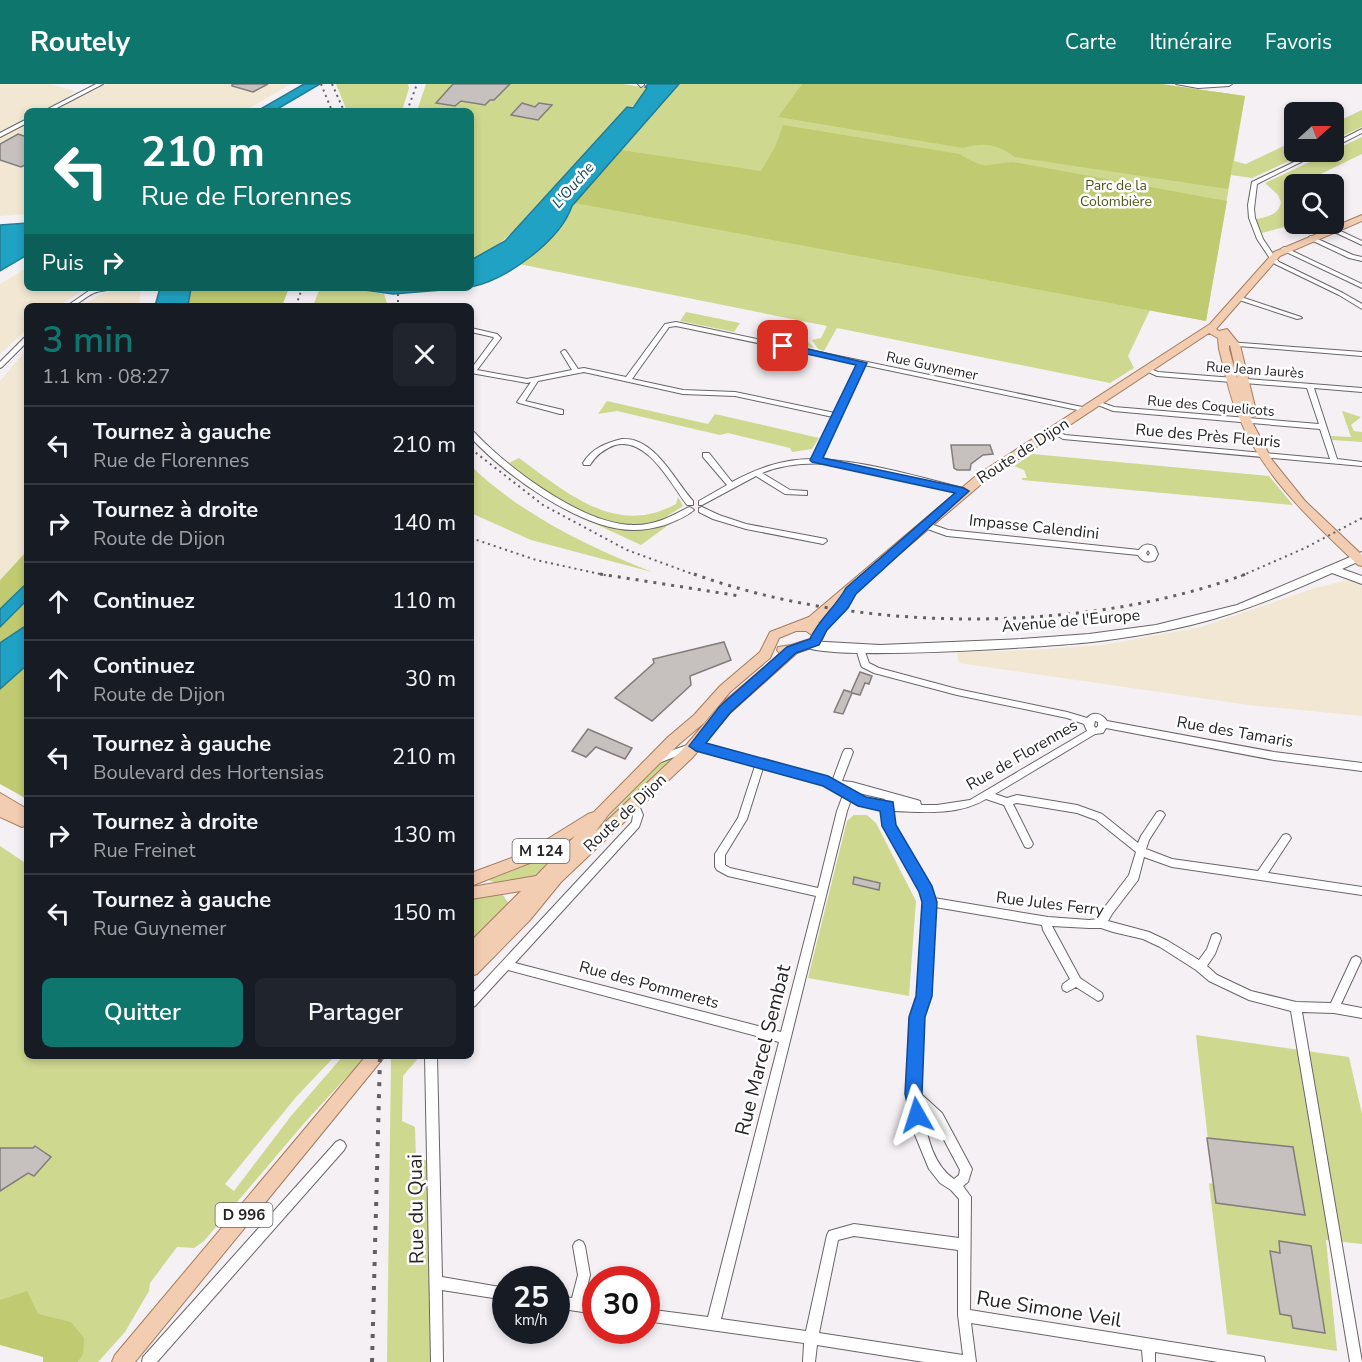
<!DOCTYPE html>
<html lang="fr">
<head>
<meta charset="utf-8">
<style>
  :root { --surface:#171b24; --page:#20242c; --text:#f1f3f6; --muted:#9ea1a6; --line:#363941; --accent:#0f766e }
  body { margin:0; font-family:"Nunito Sans",sans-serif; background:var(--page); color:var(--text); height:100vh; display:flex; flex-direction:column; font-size:22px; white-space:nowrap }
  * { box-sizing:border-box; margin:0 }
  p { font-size:20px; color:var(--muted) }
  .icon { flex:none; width:33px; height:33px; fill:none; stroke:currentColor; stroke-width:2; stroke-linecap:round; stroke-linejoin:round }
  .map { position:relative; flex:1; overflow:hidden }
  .drawer { position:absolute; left:24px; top:219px; width:450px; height:756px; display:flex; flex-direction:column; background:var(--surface); border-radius:9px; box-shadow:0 3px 9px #0003 }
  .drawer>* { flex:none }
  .hud { position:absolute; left:24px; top:24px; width:450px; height:183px; border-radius:9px; box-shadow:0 3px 9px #0003; background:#0f766e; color:#fff; overflow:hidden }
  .needle { width:39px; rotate:69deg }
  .tools { position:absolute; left:1284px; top:18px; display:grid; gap:12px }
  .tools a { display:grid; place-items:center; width:60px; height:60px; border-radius:9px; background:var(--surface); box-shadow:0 3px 9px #0003; font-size:30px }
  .speed { position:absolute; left:492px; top:1182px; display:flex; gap:12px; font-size:30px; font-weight:700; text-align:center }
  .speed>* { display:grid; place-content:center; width:78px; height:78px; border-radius:50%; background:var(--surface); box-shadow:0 3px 9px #0003; line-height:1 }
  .speed small { font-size:15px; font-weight:400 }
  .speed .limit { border:9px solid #d22; background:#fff; color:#111 }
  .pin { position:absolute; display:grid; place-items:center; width:51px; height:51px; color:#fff; margin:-26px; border-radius:12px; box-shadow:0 3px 9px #0006 }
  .me { position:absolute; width:66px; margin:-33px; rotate:354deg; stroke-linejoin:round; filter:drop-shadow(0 0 4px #0008) }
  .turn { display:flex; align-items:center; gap:21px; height:126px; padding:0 18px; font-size:27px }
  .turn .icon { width:78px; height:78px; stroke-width:2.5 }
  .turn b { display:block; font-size:42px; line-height:51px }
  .then { display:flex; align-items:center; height:57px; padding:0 18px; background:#0003; gap:12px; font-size:22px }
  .round { display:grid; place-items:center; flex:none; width:63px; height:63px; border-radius:9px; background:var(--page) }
  .summary { display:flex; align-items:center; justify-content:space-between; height:102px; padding:0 18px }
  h1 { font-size:36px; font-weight:600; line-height:45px; color:var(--accent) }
  .primary-button { display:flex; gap:12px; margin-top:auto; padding:12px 18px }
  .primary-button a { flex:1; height:69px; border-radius:9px; background:var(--accent); color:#fff; font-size:24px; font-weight:600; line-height:69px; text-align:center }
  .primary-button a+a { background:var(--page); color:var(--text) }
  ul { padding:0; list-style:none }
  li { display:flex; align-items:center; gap:18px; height:78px; padding:0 18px; border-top:2px solid var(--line) }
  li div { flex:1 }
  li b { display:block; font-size:22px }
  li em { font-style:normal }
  header { display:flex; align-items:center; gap:36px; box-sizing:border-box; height:84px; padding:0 30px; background:var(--accent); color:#fff }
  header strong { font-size:28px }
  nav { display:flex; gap:33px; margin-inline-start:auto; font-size:21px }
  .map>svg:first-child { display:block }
  .industrial { fill:#f2e7d2 }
  .green { fill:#cfd88f }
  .forest { fill:#c0cb71 }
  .water { fill:#20a2c4; stroke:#227c94; stroke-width:1.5 }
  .building { fill:#c6c1bf; stroke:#827d7c; stroke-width:1.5 }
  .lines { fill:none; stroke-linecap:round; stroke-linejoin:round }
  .street-casing { stroke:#696568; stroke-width:2 }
  .secondary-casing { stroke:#696568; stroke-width:2 }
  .primary-casing { stroke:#a57c5f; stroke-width:2 }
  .street { fill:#fff; fill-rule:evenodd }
  .secondary { fill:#fff; fill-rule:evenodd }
  .primary { fill:#f2cdb2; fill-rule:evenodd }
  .rail-far2 { stroke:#636062; stroke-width:2; stroke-dasharray:2 4; stroke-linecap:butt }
  .rail-far1 { stroke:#636062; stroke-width:3; stroke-dasharray:3 6; stroke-linecap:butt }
  .rail { stroke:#636062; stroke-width:4; stroke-dasharray:4 8; stroke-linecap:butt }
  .route { fill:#1a73e8; stroke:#114b97; stroke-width:1.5 }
  .labels { text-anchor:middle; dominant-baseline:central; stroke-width:5; stroke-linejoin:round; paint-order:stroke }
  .far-park-label { font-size:14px; fill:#515716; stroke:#fff }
  .far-street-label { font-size:14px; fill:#262425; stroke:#fff }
  .far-water-label { font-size:15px; font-style:italic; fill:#174958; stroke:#fff }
  .shield { fill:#fff; stroke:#676666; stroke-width:1.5 }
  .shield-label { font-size:15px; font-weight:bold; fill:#262425 }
  .street-label { font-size:16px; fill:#262425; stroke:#fff }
  .near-street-label { font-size:20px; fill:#262425; stroke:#fff }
</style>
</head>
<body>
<header>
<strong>Routely</strong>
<nav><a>Carte</a><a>Itinéraire</a><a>Favoris</a></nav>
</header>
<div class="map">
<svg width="1362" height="1278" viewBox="0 0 1362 1278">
  <rect width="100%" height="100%" fill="#f4f0f4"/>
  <path class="industrial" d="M0,0H50L75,7L69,13L41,27H27V34L0,47Z
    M106,0H291L244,27H52Z
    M27,40V130L0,132V53Z
    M27,184V204H86L59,222H27V245L0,270V200Z
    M130,204H141L139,222H82L101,210Z
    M27,265V467L0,496V297Z
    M1348,496L1362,498V632L1249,621L959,579L957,568L1034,566L1103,561L1201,543L1315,504Z"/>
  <path class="green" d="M336,0H408L409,4L402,27H347Z
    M426,0H623L648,4C626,32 600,55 575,81C543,113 514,158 471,176V27H417Z
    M679,0H1161L1245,12L1234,77L1246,80L1294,57V68H1309L1252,94L1231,91L1206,237L1150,226L1128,272L1134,284L1110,299L837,244L824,267L818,265L812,256L821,254L827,242L519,180C540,164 563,148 572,122Z
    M1362,26V43L1334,56V39Z
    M1362,53V70L1300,100H1294L1295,140L1262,149L1255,135C1266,134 1280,130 1281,118L1278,111L1265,99Z
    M320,204H349L384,210L388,222H313Z
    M686,228L740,239L734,248L680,237Z
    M779,247L803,252L814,264L771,255L775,248Z
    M607,317L708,340L715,330L819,354L812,365L792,368L790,364L728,349L720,351L617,327L598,330Z
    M1342,327L1361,333L1351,341L1354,347L1362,348V358L1332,356L1331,352L1351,353Z
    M1032,370L1269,392L1293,421L1022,396V394H1027L1024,386L1014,382Z
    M519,374C567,409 616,453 676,420L678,413L683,422L661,436L667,442L641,461L576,431L503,382Z
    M471,382C522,431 587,462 652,488L531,456L471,429Z
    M675,675L572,770L661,679L665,676Z
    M854,731H867L876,739L916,817L909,912L808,894L847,737Z
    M580,750L539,794L501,800L488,796L529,780Z
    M0,762L27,780V972H335L296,1013L225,1100L234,1107L291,1032L343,972H366L306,1037L204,1157L194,1164L177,1163L150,1199L149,1207L125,1248L98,1278H78L83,1271L0,1232Z
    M498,808L503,811L509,820L471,863V813Z
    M1196,951L1349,973L1362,1030V1160L1326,1156L1337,1267L1227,1250L1209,1099L1213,1100Z
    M394,972H420L403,992L402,1037L415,1043L416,1076H430L432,1278H387L391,975Z"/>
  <path class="forest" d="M802,0H1161L1245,12L1228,105L1015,73C997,60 984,58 963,64L778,33Z
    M783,41L960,70C987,87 984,80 1013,78L1227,117L1206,237L575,119L621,66L761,87L775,63Z
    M191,204H289L282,222H188Z
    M27,467V499L0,525V496Z
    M27,516V541L0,559V543Z
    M27,581V715L0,700V605Z
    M27,1207L38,1230L71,1238L84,1254L83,1271L78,1278H43V1273L0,1261V1216Z"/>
  <path class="water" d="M304,0H320L274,27H257Z
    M648,0H679L572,122C560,157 506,196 471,203V176L505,157L627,23L633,24L647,4L645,3Z
    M27,139V171L0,187V141Z
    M160,204H191L188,222H155Z
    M350,204H467L393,210Z
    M27,499V516L0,543V525Z
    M27,541V581L0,605V559Z"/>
  <path class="building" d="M232,0H268L253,8L232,2Z
    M453,0H510L494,16H490L485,21L461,17L455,22L436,19Z
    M522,19L535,23L539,19L552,21L538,36L511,31Z
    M18,50L27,53V80L21,83L0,76V60Z
    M951,361H990L993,370L983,371L971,380L970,386H957L954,384Z
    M724,558L731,576L690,592L691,601L652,637L615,614L654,579L653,575Z
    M860,588L872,592L869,600L865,599L860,611L852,609L843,630L834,628L844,606L851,608Z
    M588,645L632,664L625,675L596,663L586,673L572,667Z
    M854,793L880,799L879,806L853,800Z
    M1207,1054L1293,1063L1305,1131L1216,1119Z
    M35,1062L51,1073L34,1092L28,1089L0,1107V1064H33Z
    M1279,1157L1311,1162L1325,1249L1293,1244L1291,1232L1280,1230L1270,1167L1280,1169Z"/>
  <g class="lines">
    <g class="street-casing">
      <path id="street" d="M96,0H103L51,27H44Z
        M638,0H644V1L641,3Z
        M1176,0H1232L1229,2L1198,4Z
        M27,35V39L0,53V49Z
        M1362,45V49L1334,63V59Z
        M1315,68H1321L1257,100L1254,125L1255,134L1263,155L1275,173L1279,178L1343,209L1362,220V225L1339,211L1275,180L1271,176L1257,155L1249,134L1248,121L1252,98Z
        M1332,143L1362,157V161L1330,146L1329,145Z
        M1311,152L1353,171L1362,173V177L1349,174L1309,155V153Z
        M1284,163L1362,200V204L1282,166L1281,165Z
        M93,204H114C108,207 101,206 94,209C84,213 79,222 67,222Z
        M1238,212L1301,233L1302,234L1297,235L1236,215L1235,214Z
        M676,238L1087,324L1091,326L1087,328L864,281L820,375C870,378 919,393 967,405V409H964C902,395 824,364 762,389L790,406L807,407V411L785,410L756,392L702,421H699V417L727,401L703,373V369H709L732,398C758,384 783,375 813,375L833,333L735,312L683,310L584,288L538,297L525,317L563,326V330H560L519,319L517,318L531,298L527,299L471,289V285L494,254L493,253L471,248V244L497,250L501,254L477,286L527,295L572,286L561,268L564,266L566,267L578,285L584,284L626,293L665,240ZM676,242L858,280L835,329L735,308L683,306L632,295L669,243Z
        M27,252V258L2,283L0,284V278L25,253Z
        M1228,258L1362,268V272L1226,261V259Z
        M1148,284L1158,288L1362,304V308L1314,304L1337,375L1362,378V382L1063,355L1049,347L1053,345L1065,351L1330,375L1320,345L1113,327L1093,319L1097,317L1114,323L1319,340L1307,304L1157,292L1146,287L1145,286Z
        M471,348H474C508,384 584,442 635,441C655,441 670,433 687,424L690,423L694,426C686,433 675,437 665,441C655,444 644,446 633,446C581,446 506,391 471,354Z
        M622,355C626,355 632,355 636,357C660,365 677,399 693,417V421H687C671,400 647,352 615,361C604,365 596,371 590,381H584L583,379C592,364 606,359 622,355Z
        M702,423L719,431L746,440L826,455L827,457L823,460L746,445L713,435L699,428V424Z
        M925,438L948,446L1139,466C1143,460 1149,459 1155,463L1158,470L1155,476C1148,479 1142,478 1138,471L947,452L922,443L921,441ZM1148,466L1150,469L1148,472L1146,469Z
        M860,562L864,565L869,579L879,584L957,605L1067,628L1087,634C1093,627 1102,629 1107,637L1274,668L1362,679V687L1274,676L1106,644L1103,649L1095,650L995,710L1007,714L1017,711L1077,721L1102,730L1138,759L1141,752L1157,728L1160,727L1163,728L1165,731L1149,756L1146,765L1172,775L1258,787L1283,751L1286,750L1289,751L1291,754L1268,789L1362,803V811L1172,783L1144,773L1138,796L1112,830L1108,837L1149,848L1168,857L1199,876L1207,865L1212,851L1216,849L1220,851L1221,854L1215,870L1207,882L1217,891L1251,907L1296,918L1331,919L1352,874L1356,872L1360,874L1361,877L1341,920L1362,924V934L1334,929L1302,928L1362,1278H1350L1291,927L1249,916L1209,897L1196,886L1160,863L1143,855L1113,848L1101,844H1089L1052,842L1080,894L1102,909L1103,912L1102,915L1098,917L1076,903L1067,908L1063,906L1062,903L1063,900L1070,895L1043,846L1042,841L935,823L929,912L922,932L919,1008L942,1029L972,1085L968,1098L963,1102L971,1113L970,1226L1259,1272L1264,1273L1265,1278H1218L1155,1268V1278H1143L1142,1266L971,1239L976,1278H924L817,1261L815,1278H803L804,1259L646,1237V1225L708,1233L779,958L508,886L475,922L471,924V911L632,738L633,731L630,722L632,719L635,718L638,719L643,731L639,743L515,879L781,948L816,812L728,792L717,786L715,783V770L738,734L755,682L694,665L659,679L656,678L654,675L656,672L696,658L830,695H833L843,668L845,665H851L853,668L842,697L852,698L917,716L920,717L921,721H937L970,716L1087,647L1084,640L1067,634L957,611L874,589L862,583L861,581L856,565ZM1095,637L1098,638V642L1096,644L1094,642ZM763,684L825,701L843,711L837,727L818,804L730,784L725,781V771L747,735ZM854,708L885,715L884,719L866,715ZM986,715L1004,721L1025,763L1028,764L1031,763L1033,760L1013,720L1017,719L1077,729L1096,736L1136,768L1129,791L1104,824L1099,835L1089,836L1048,833L934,814L930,804L894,741L892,733L893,727C924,728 958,732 986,715ZM851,716L860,721L883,727L882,733L884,742L921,808L925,818L919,912L912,932L907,1010L915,1051L929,1085L940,1099L951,1106L959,1115V1154L854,1140L829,1147L827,1151L806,1247L721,1235L847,727ZM922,1026L934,1037L960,1086L959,1091L954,1095C932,1080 927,1050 922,1026ZM854,1152L958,1166V1231L963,1271L819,1249L838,1156Z
        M425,972H437L442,1193L506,1204V1216L442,1206L443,1278H431Z
        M340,1056L344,1058L346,1062L344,1066L157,1278H142L143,1273L336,1058Z
        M579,1156L583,1158L585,1162L590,1191L584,1216L596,1218V1230L556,1224V1212L572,1214L578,1191L573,1162L575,1158Z"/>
    </g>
    <g class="secondary-casing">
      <path id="secondary" d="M1362,468V476L1342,485L1362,492V500L1332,489C1286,510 1240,529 1191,541C1158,549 1125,554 1092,558C1056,562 818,579 802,561L808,557L880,561L1021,555L1089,550L1156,541L1237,521Z"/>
    </g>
    <g class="primary-casing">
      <path id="primary" d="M1362,131V137L1280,172L1216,245L1219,247L1227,245L1240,261L1257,331L1250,334L1272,376L1305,417L1362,471V482L1358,481C1311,436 1263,393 1238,331C1229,311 1225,287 1219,265L1218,254L1209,249L985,397L818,539L825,540L827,543L820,561L797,569L730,629L692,674L561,798L530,836L477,890L471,892V857L521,807L471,815V803L536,792L575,752L535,777L471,802V789L525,769L588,730L594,728L668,653L694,631L720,602L760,568L770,548L809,533L977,391L1210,240L1274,168ZM1229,259L1230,261L1239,301L1229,265ZM796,547H806L812,551L810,555L791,561L778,563L777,566L780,570L720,621L682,666L596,747L609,730L678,661L704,639L730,608L770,574L779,554Z
        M0,709L27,725V741L22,743L0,733Z
        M366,972H385L135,1278H112L115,1271Z"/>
    </g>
    <use href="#street" class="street"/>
    <use href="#secondary" class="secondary"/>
    <use href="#primary" class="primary"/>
    <path class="rail-far2" d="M321,0L332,27
      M332,0L344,27
      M407,27L417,0
      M398,204V222
      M296,222L302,204
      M471,365L543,421L627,466L698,492
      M471,454L536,476L609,492
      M1241,492L1305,464L1362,434"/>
    <path class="rail-far1" d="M600,490L740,512
      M694,490C858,549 1082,551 1246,490"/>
    <path class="rail" d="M372,1278L380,972"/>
  </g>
  <path class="route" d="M783,259L867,279L823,374L964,404L969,407L856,510L848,524L827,546L819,561L796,569L730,629L706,659L828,692L866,713L893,718L896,741L932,802L937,818L932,912L925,933L922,1010L926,1031L923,1037L917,1039L911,1037L905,1010L909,933L916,912L922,818L919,808L882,742L880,727L858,722L823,702L696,667L689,662L720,622L787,563L810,555C819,535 835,524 846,504L955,409L812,378L810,376L856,281L780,264V260Z"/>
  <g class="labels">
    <g class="far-park-label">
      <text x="1116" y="101">Parc de la<tspan x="1116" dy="16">Colombière</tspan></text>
    </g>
    <g class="far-street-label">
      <text transform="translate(932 282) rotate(12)">Rue Guynemer</text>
      <text transform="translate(1255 286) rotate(4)">Rue Jean Jaurès</text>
      <text transform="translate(1211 322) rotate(5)">Rue des Coquelicots</text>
    </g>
    <g class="far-water-label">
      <text transform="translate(573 101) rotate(-49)">L'Ouche</text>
    </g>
    <g class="shield">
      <rect x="512.5" y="755" width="57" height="24" rx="4.5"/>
      <rect x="215.5" y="1119" width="57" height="24" rx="4.5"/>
    </g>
    <g class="shield-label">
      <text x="541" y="767">M 124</text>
      <text x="244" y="1131">D 996</text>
    </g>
    <g class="street-label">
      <text transform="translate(1208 352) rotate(5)">Rue des Près Fleuris</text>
      <text transform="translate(1023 367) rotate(-33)">Route de Dijon</text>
      <text transform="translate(1034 443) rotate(6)">Impasse Calendini</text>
      <text transform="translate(1071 537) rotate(-5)">Avenue de l'Europe</text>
      <text transform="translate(1235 648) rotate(10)">Rue des Tamaris</text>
      <text transform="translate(1022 671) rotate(-30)">Rue de Florennes</text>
      <text transform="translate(625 729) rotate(-43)">Route de Dijon</text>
      <text transform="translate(1050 820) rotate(7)">Rue Jules Ferry</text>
      <text transform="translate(649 901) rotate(15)">Rue des Pommerets</text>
    </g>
    <g class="near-street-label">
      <text transform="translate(763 966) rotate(-76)">Rue Marcel Sembat</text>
      <text transform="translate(416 1125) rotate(-91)">Rue du Quai</text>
      <text transform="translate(1049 1225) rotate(9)">Rue Simone Veil</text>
    </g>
  </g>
</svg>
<div class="tools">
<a><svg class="needle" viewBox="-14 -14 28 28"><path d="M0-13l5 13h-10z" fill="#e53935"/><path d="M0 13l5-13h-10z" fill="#9ea1a6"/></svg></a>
<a><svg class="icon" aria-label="search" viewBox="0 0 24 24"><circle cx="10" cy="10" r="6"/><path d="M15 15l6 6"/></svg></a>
</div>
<div class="speed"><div>25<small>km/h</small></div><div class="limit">30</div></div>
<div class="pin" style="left:783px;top:262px;background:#d93025"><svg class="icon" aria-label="arrive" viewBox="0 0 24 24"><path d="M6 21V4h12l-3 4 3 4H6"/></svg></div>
<svg class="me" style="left:917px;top:1031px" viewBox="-20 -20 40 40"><path d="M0-17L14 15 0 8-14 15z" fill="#1a73e8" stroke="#fff" stroke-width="4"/></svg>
<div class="hud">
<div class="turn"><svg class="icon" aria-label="left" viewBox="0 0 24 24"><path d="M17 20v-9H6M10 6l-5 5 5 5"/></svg><div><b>210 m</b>Rue de Florennes</div></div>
<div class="then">Puis<svg class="icon" aria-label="right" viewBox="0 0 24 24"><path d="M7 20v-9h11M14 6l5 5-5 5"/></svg></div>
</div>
<section class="drawer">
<div class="summary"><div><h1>3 min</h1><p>1.1 km · 08:27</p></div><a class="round"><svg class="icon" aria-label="close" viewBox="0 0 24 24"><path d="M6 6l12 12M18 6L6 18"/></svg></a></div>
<ul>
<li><svg class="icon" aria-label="left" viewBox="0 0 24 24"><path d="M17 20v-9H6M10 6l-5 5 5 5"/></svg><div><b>Tournez à gauche</b><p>Rue de Florennes</p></div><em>210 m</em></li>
<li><svg class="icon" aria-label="right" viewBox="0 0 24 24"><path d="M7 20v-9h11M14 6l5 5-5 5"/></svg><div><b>Tournez à droite</b><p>Route de Dijon</p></div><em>140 m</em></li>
<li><svg class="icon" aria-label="ahead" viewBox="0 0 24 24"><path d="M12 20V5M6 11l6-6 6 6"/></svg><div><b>Continuez</b></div><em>110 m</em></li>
<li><svg class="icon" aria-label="ahead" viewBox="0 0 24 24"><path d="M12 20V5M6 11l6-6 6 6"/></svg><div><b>Continuez</b><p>Route de Dijon</p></div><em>30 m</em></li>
<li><svg class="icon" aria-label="left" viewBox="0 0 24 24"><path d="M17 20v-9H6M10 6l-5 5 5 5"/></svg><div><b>Tournez à gauche</b><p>Boulevard des Hortensias</p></div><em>210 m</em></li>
<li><svg class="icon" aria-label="right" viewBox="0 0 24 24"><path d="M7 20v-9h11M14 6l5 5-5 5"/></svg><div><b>Tournez à droite</b><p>Rue Freinet</p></div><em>130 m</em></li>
<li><svg class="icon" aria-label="left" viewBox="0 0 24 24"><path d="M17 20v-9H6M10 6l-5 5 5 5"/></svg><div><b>Tournez à gauche</b><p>Rue Guynemer</p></div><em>150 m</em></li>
</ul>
<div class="primary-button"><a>Quitter</a><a>Partager</a></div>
</section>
</div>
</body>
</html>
